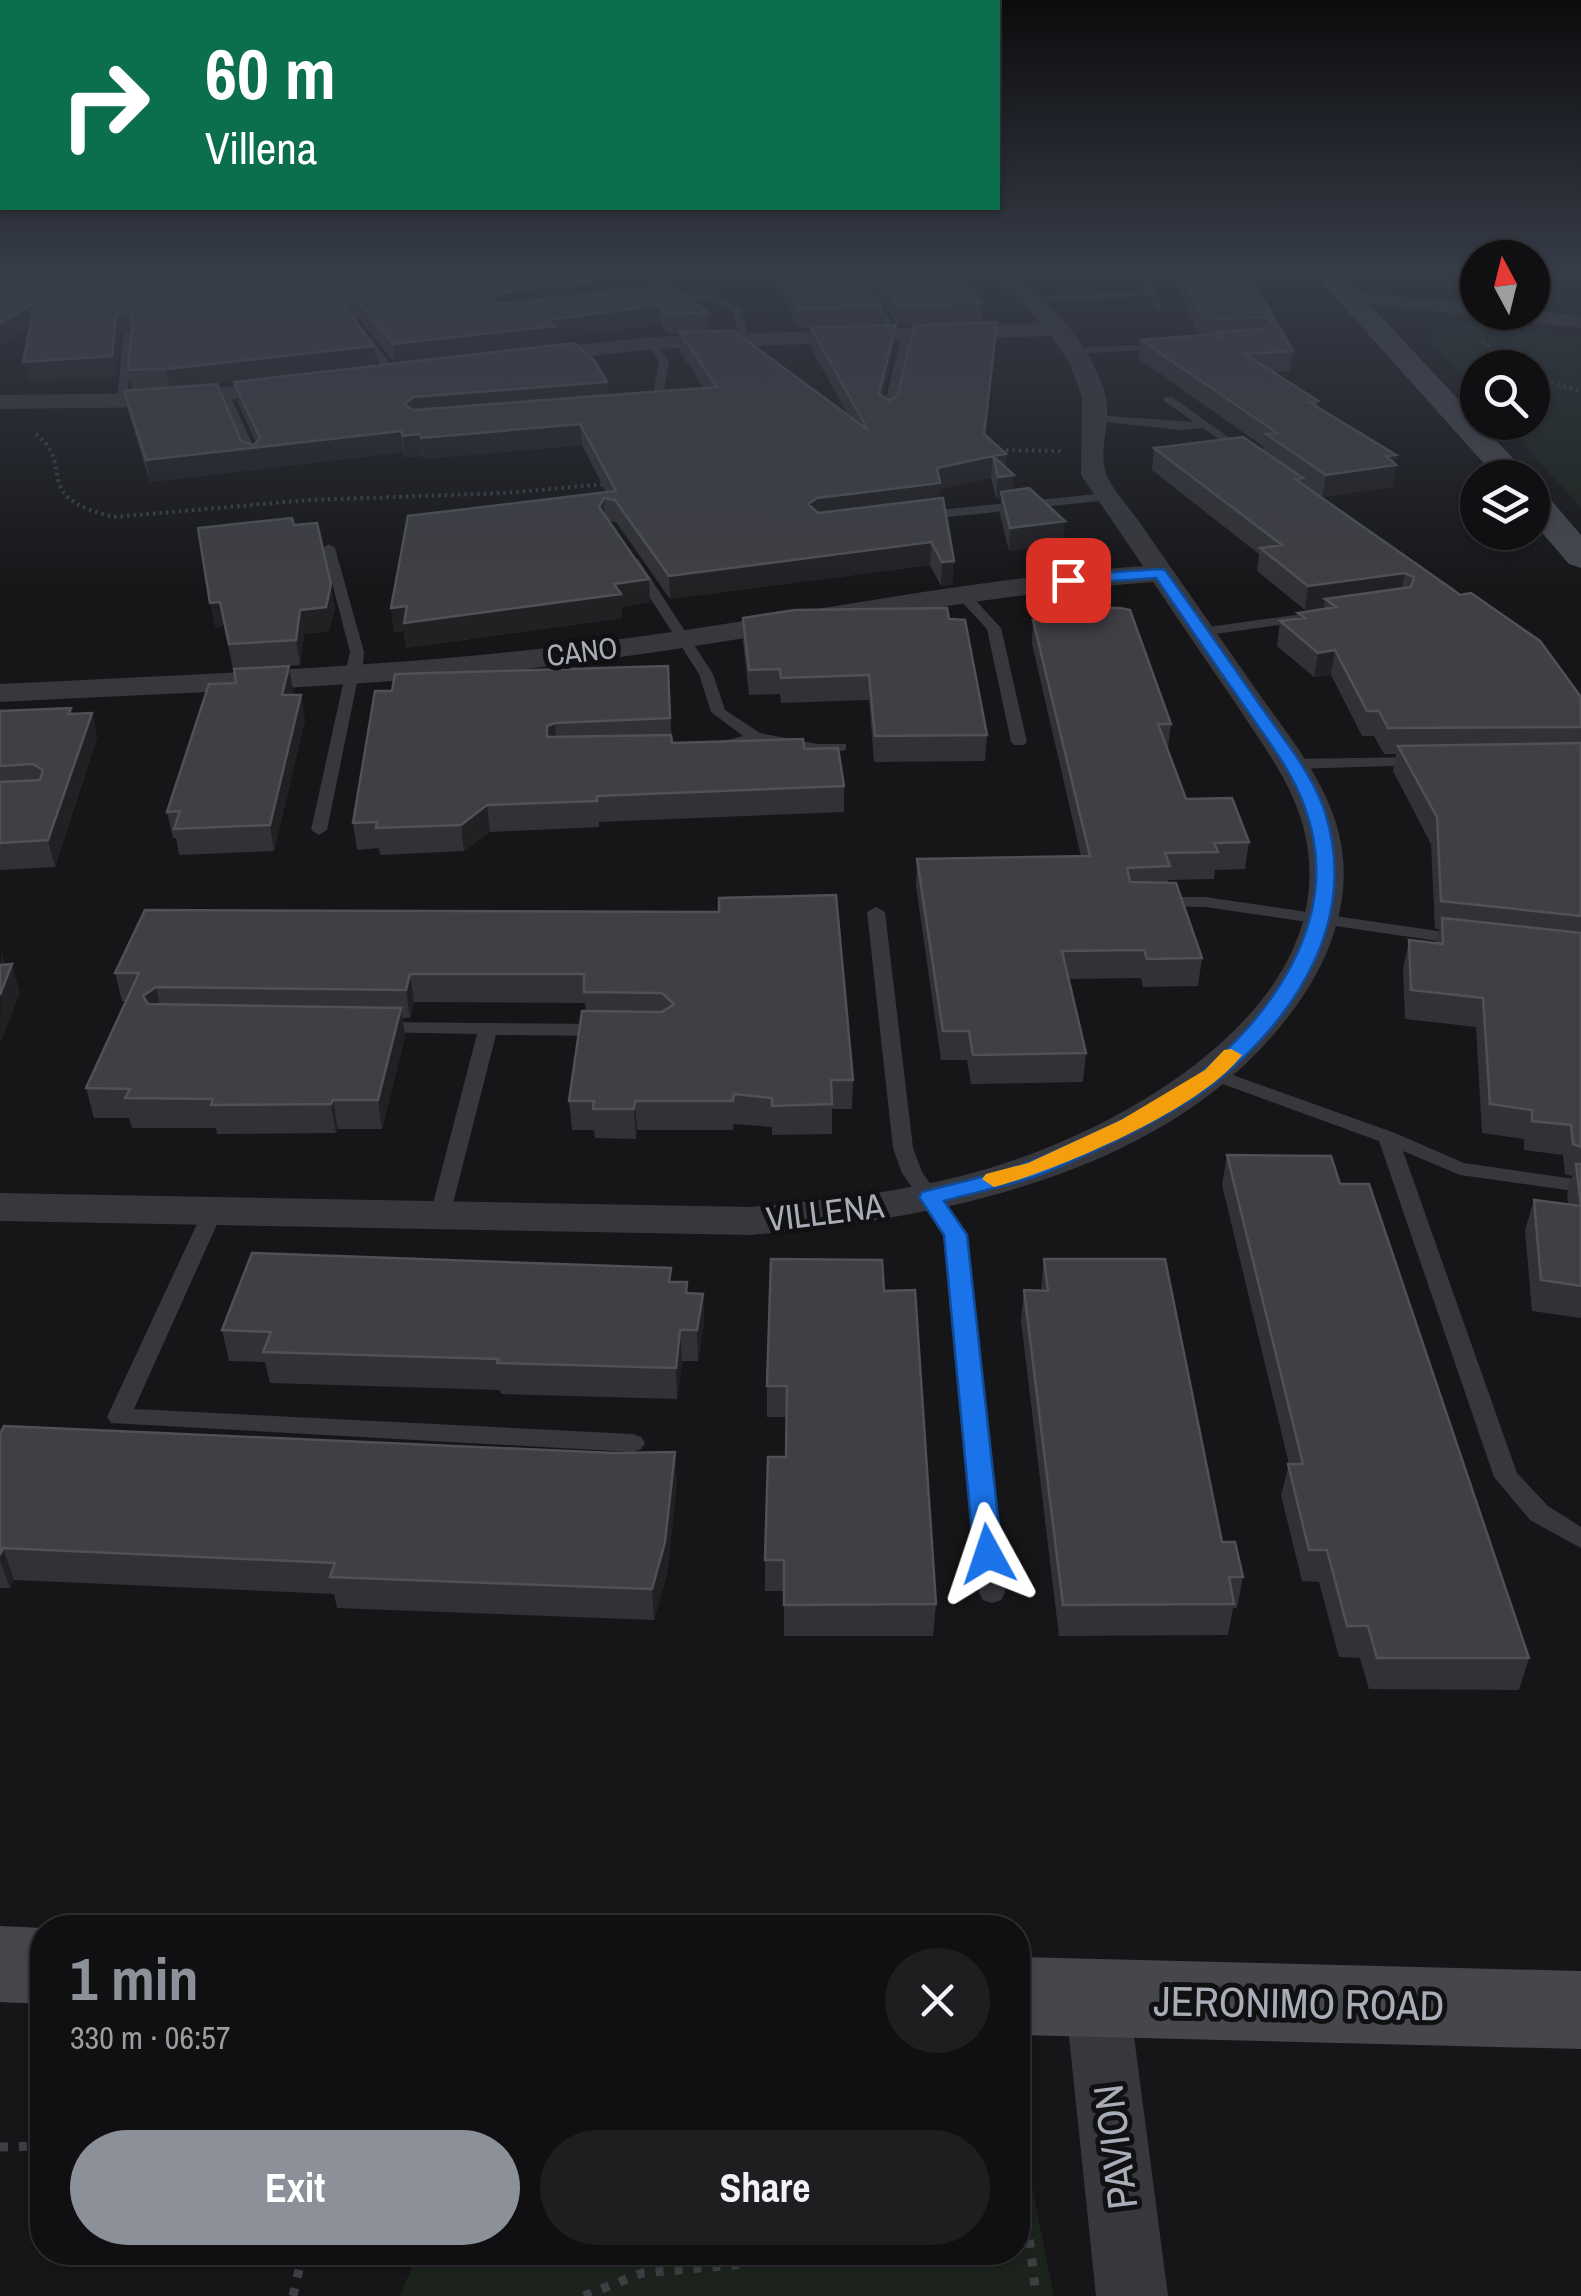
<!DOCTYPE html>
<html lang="en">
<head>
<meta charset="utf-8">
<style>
  :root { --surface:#101012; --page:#1e1e20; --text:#f1f3f6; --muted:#9c9d9f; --line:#303032; --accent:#8c9099 }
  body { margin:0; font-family:"Archivo Narrow",sans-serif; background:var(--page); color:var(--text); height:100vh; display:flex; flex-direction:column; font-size:38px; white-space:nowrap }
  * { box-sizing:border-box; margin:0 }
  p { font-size:32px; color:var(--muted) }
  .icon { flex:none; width:55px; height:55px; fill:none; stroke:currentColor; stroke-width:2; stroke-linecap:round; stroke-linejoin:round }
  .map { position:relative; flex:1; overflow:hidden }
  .panel { position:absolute; left:30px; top:1915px; width:1000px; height:350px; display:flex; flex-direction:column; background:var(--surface); border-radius:40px; box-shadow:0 2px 8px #0004,0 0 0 2px var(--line) }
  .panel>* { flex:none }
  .hud { position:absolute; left:0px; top:0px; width:1000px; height:210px; box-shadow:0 2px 8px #0004,0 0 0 2px var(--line); background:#0b6e4f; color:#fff; overflow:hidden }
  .needle { width:65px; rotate:353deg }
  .buttons { position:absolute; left:1460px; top:240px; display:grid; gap:20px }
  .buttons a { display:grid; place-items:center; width:90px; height:90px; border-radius:50%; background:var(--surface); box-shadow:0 2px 8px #0004,0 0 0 2px var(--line); font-size:50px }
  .pin { position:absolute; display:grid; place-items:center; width:85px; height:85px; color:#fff; margin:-42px; border-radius:20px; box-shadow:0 5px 15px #0006 }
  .me { position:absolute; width:110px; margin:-55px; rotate:355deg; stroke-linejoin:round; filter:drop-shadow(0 0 8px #0008) }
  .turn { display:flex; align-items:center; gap:35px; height:210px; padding:0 40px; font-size:45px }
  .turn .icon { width:130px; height:130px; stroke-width:2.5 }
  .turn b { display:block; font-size:70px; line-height:85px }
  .round { display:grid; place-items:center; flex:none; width:105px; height:105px; border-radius:52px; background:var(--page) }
  .overview { display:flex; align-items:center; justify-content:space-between; height:170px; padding:0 40px }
  h1 { font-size:60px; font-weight:800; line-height:75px; color:var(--accent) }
  .cta { display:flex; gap:20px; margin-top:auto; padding:20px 40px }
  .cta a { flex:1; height:115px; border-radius:60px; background:var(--accent); color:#fff; font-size:40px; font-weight:800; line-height:115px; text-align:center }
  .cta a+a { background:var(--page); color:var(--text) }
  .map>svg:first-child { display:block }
  .green { fill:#1c231d }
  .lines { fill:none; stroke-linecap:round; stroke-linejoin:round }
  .path-far1 { stroke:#3d3f44; stroke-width:4; stroke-dasharray:2.5 4; stroke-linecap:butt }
  .path { stroke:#3d3f44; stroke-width:9; stroke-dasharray:8 11; stroke-linecap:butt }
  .service { fill:#37383d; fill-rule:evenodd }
  .minor { fill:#37383d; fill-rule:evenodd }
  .secondary { fill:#45474d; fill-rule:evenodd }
  .wall { fill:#323236 }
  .shaded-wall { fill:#212124 }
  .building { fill:#3f3f44; stroke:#4f5156; stroke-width:2.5 }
  .route { fill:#1a73e8; stroke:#114b97; stroke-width:2.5 }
  .slow { fill:#f59e0b }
  .labels { text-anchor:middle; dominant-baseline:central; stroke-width:10; stroke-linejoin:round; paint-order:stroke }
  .far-street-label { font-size:30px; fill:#a8adb8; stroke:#111113 }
  .street-label { font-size:35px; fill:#a8adb8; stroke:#111113 }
  .near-street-label { font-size:42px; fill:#a8adb8; stroke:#111113 }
</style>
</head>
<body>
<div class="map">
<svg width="1581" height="2296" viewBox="0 0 1581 2296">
  <rect width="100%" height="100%" fill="#161618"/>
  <path class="green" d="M1436,321L1581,338V508L1506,423L1532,422V368H1478L1477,392L1432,343Z
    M1018,2117L1054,2296H400L418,2253L1018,2252Z"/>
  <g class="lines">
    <path class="path-far1" d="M1482,341L1510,368
      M1532,378L1581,391
      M36,434C78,467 27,496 114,517L309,500L505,493L607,484
      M993,450L1061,451"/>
    <path class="path" d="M1018,2139L1029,2192L1018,2222
      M0,2147L42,2146
      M1025,2202L1036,2296
      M293,2296L303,2252
      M584,2296L642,2273L746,2264L773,2252"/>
    <path class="service" d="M1138,269H1148L1162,310H1156L1149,296L1033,303L1028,300L1033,297L1147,290Z
      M863,288H869L900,336H892Z
      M663,293L713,294L741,308L749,339L744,342L739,339L733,311L711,300L660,298Z
      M356,330H364L397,372V376H389Z
      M907,330L912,333L894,415L888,418L882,415L902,333Z
      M128,332L133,335L127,402L122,405L117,402L123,335Z
      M654,340L669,362L663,396L634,404V400L653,394L659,362L649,343Z
      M1169,344L1165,349L1069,354L1064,351L1069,348Z
      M225,392L230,395L260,461L258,463L248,461L220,395Z
      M1164,397H1172L1254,455L1244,457L1203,428L1181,430L1095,421L1089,418L1095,415L1194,422L1164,401Z
      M1106,493L1112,497L1110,500L919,520L913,516L919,512Z
      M329,544L335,548L364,652L362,675L358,678L327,830L319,835L311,830L350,652L323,548Z
      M628,559H638L713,674L725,710L760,733L817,744H846V750L817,754L755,742L708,751V745L743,736L711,712L699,674L627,562Z
      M957,591H967L1001,628L1027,742L1024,745H1014L1011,742L987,629L957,597Z
      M1323,611L1330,615L1328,618L1201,636L1194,632L1201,628Z
      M1420,757L1425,759V765L1292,769L1284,764L1292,759Z
      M1157,897H1205L1465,935L1474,940L1465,945L1205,907L1151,906V898Z
      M876,907L885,912L913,1148L922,1172L966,1235L1005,1593L1001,1600L992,1603L983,1600L979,1593L945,1235L902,1173L893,1148L867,912Z
      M379,1022L605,1024L614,1030L605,1036L496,1035L450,1215L440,1222L430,1215L477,1034L372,1032L370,1028Z
      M1213,1068L1395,1133L1464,1163L1581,1180V1192L1460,1175L1403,1151L1517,1473L1548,1506L1581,1527V1548L1530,1520L1494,1477L1379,1141L1206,1078L1203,1074L1206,1070Z
      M213,1204L223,1211L134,1409L633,1434L641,1437L645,1443L641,1449L633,1452L111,1423L107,1417L203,1211Z"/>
    <path class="minor" d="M984,269H1006C1047,299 1094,346 1106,398C1111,423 1098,450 1106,473C1112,490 1130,508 1140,523C1179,579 1218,635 1257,691C1288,735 1326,780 1339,834C1352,886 1337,941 1310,985C1196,1170 951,1218 751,1235L0,1221V1193L751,1207C829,1200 907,1192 983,1170C1120,1131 1344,1008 1305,834C1294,784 1261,743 1234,701C1207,662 1180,622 1153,582C959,596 768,639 575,663C384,687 192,692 0,702V684C191,674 383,668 573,645C764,623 951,580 1143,566L1081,475L1082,397L1069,362L1051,336L654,349L523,364L512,357L523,350L654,337L1041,323Z
      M1351,291L1478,305V312L1532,310L1581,316V328L1344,301L1341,297Z
      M294,379L302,381L305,386L302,391L170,407L0,409V395L170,393Z
      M1097,1968L1120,1977L1129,1998L1168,2296H1096L1065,1998L1074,1977Z"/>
    <path class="secondary" d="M1310,269H1337L1531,478H1497Z
      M1532,489L1544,492L1581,535V568L1569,564L1532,521Z
      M0,1926L42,1928V2004L0,2002Z
      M1018,1957L1581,1971V2049L1018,2035Z"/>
  </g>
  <path class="wall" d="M0,269H955L982,303L981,321L897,324L865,276L862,275L881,306V325L800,328L768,276L675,288L708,312L709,331L667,333L661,324L555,338L395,363L360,320L354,319L205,385L241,441L254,445L256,443L238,403L234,382L607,395L704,388L680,352L679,332L848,415L811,348V328L895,345L883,396L890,401L997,322L985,435L1006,454L1005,467L1013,490L1063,544L1009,551L1000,514L1001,498L996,499L991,478L940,489L939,499L953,584L941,586L930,565L670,599L616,522L608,521L650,602L621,607L622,618L406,648L404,631L394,632L391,608L606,492L582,445L423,459L422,456L405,457L403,452L150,482L128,411L124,391L132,390L128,370L132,331L130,329L119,335L116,376L28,382L23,362L30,327L0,345Z
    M1062,269H1140L1139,280L1066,281Z
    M1151,269H1245L1293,351L1290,371L1273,372L1318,401L1317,406L1396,455L1392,487L1322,497L1302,483V484L1581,697V1318L1532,1311L1525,1230L1534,1200L1568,1204L1567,1194L1572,1176L1565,1174L1563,1155L1524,1150V1139L1482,1133L1476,1027L1405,1019L1403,968L1409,940L1436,943L1439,929H1435L1431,844L1393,771L1396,754H1384L1374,736H1362L1331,675L1314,677L1277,646L1280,621L1297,619L1298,613L1323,609L1324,607L1305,610L1257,571L1259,554L1152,470L1154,448L1263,451L1264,447L1139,359L1141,340L1199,335L1173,280H1156Z
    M294,525L335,608L329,631L304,634L300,665L233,669L224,626L215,627Z
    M1049,608L1171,724L1168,748L1186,799L1249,842L1245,869L1215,870L1214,879L1168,880V883L1202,958L1198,986L1143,987L1141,978L1068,979L1086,1053L1083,1082L971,1084L967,1060H941L916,886L917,859L1081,856L1032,644L1033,620H1048Z
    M743,618L949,619L987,735L985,761L874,762L869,700L781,703L780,694L749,695L743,642Z
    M668,666L672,743L804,749L844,786V812L599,822V827L490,832L464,851L380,855L379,848L357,850L353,823L392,691Z
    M293,691L292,695L305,720L274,851L179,855L176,838H173L167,812Z
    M71,708L72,713H92L97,738L55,867L0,870V711Z
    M719,912L853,1080L852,1109H832V1134L772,1135V1127L734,1124L733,1130H637L636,1139L595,1138L594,1130H572L569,1101L586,1011L585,1003L414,1002L410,1018H403L405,1037L382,1129H338L336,1133L217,1134L216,1128H132L129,1118H94L86,1088L126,1001H122L115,973Z
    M1227,1155L1340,1184L1529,1658L1519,1690L1369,1689L1360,1658L1339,1657L1319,1582L1302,1581L1281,1495L1289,1464L1222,1185Z
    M1044,1259L1243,1577L1237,1608H1233L1228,1635L1059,1636L1021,1321L1024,1290L1041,1291Z
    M672,1282L688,1293L703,1294L704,1324L698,1361H682L677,1399L501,1394L500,1390L270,1383L265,1362L229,1361L222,1330Z
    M884,1291L936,1604L933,1636H784V1591H765V1560L786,1457V1417H767V1386Z
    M0,1434L677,1483L667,1574L654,1620L337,1608L334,1594L14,1580L10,1588H0Z"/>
  <path class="shaded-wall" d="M685,269H768V276L494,312L490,298L493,294Z
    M35,303L39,322L0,345V323Z
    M660,305L661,324L555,338V345L395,363L393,344L547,320Z
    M126,310L130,329L119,335L116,376L28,382L23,362Z
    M997,322L996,342L983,455L984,434Z
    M896,325L895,345L878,414L879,394Z
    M374,346L376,365L170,389L166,369Z
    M607,382L608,402L416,417L404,405L413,397Z
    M580,424L582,445L423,459L421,438Z
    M401,431L403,452L150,482L146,460Z
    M420,434L422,456L405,457L403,436Z
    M1006,454L1005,475H1014L1012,497L1001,492V498L996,499L998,477L993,456Z
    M1396,455L1394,466L1396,465L1392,487L1322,497L1326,475L1386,456Z
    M993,456L991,478L940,489L939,506L817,520L808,504L817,498L937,468Z
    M604,498L605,520L599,507Z
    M1065,521L1063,544L1009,551L1010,528Z
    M931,542L930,565L670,599L669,576Z
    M954,561L953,584L941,586L942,562Z
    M1405,573L1400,596L1325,599L1324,607L1305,610L1308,586Z
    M649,579L650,602L621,607L622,618L406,648L404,631L394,632L391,608L614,584Z
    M331,584L335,608L329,631L304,634L300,665L296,640L300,610Z
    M220,602L224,626L215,627L210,603Z
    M1335,650L1331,675L1314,677L1318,653Z
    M289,666L293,691L286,720L282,695Z
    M301,695L305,720L274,851L270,825Z
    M92,713L97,738L55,867L48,840Z
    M555,723L557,748L549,752L547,726Z
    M487,805L490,832L464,851L461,825Z
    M1,950L8,976L12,964L20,993L0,1044Z
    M410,974L414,1002L410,1018L406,990Z
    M156,987L162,1015L149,1024L143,996Z
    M401,1008L405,1037L382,1129L378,1100Z
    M333,1100L338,1129L336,1133L331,1104Z
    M635,1101L637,1130L636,1139L634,1109Z
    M703,1294L704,1324L698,1361L697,1330Z
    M680,1330L682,1361L677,1399L676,1368Z
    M675,1452L677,1483L667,1574L654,1620L652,1589Z
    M3,1548L14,1580L10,1588L0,1560V1555Z"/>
  <path class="building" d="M0,269H685L493,294L490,298L499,304L671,285L708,312L666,314L660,305L547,320L554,326L393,344L358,301L347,300L344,306L374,346L166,369L128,370L133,316L126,310L116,316L112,356L23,362L35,303L0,323Z
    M775,269H857L881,306L800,309Z
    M873,269H955L982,303L898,306Z
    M1178,269H1245L1293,351L1245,354L1318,401L1309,402L1396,455L1386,456L1396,465L1326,475L1266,434L1277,433L1141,340L1214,334L1224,340L1216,332L1265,329L1272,320L1268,317L1204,320Z
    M997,322L984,434L1006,454L993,456L1014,475L998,477L993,456L937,468L940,483L817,498L808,504L818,513L943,498L954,561L942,562L931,542L669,576L615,500L604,498L599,507L649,579L614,584L621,594L404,623L407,606L391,608L408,516L616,491L580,424L421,438L420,434L403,436L401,431L146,460L124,391L217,384L241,441L254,445L260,438L234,382L574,343L594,360L607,382L413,397L404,405L414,410L717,387L679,332L734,331L868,430L811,328L896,325L879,394L890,401L898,395L914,325Z
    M1243,437L1303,478L1295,479L1452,589L1460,595L1471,593L1540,641L1581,697V727L1388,728L1379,711H1367L1335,650L1318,653L1280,621L1305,618L1298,613L1336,607L1325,599L1411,587L1414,577L1405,573L1308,586L1260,548L1282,545L1154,448Z
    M1029,488L1065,521L1010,528L1001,492Z
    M292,518L294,525L317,523L331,584L326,607L300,610L296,640L229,644L220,602L210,603L198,528Z
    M947,608L949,619L965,620L987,735L875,736L869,675L781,678L780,669L749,670L743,618L795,610Z
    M1049,608H1120L1130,610L1171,724H1158L1186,799L1232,798L1249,842L1214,843L1218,852L1165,853L1170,866L1127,868L1130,882L1176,883L1202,958L1147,959L1144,950L1062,951L1086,1053L973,1055L969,1031H943L917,859L1090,856L1033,620H1052Z
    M289,666L282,695H301L270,825L174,829L180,811L167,812L209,684L236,683L234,669Z
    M668,666L670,718L555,723L547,726V737L671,735L672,743L803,739L804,749L838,748L844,786L597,796V801L487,805L461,825L376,828L377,822L353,823L375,691H392L395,674Z
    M71,708L68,714L92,713L48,840L0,843V782L40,780L43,770L33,764L0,766V711Z
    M1581,743V916L1441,901L1437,817L1398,746Z
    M836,895L853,1080H831L832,1104L772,1106V1098L734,1094L733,1101H635L634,1109H593L594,1101H569L582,1011L662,1012L674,1004L662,993L584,992V974H410L406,990L156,987L143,996L148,1004L401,1008L378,1100H333L331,1104L211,1105L213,1099L125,1098L130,1089L86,1088L139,973H115L145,910L719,912V898Z
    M1442,918L1581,933V1147L1573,1144L1571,1125L1532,1121V1110L1490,1104L1483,998L1411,990L1409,940L1443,944Z
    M12,964L0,995V965Z
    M1227,1155L1331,1156L1340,1184H1369L1529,1658H1377L1368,1626H1347L1327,1550H1309L1288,1464H1303Z
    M1576,1164H1581V1286L1541,1280L1534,1200L1581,1206Z
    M252,1253L671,1268L669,1282H687L686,1293L703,1294L697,1330H680L676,1368L497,1363L498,1359L263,1352L271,1332L222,1330Z
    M771,1259L882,1260L884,1291L915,1290L936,1604L784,1605V1560H765L768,1457H786L787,1386H767Z
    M1044,1259H1165L1222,1542H1235L1243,1577H1229L1234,1604L1063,1605L1024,1290L1048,1291Z
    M4,1426L614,1453L675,1452L665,1542L652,1589L330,1577L335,1563L3,1548L0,1555V1434Z"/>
  <linearGradient id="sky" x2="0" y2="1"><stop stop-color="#0c0c0d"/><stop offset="0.46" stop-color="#363c48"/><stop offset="1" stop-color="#363c48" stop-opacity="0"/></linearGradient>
  <rect width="1581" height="590" fill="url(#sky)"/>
  <path class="route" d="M1160,569L1165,570C1198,616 1230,662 1262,708C1284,740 1312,773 1325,812C1358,917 1301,1010 1221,1078C1181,1112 1097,1151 1047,1172C1015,1185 978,1191 944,1201L967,1235L1002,1554L998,1562L988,1565L978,1562L974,1554L944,1235L919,1197L922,1192C958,1182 998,1175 1032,1161C1082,1140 1167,1102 1207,1068C1282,1003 1342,909 1305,808C1293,772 1268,741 1247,710C1216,666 1186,622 1156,578L1068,584L1061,580L1068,575Z"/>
  <path class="slow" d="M1231,1049L1242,1055C1201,1109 1061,1169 994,1187L982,1179L986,1174L1028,1163L1121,1120L1205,1070L1224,1050Z"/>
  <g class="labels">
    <g class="far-street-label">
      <text transform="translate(582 651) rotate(-7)">CANO</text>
    </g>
    <g class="street-label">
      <text transform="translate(825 1212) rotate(-7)">VILLENA</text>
    </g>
    <g class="near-street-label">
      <text transform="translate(1299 2003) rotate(1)">JERONIMO ROAD</text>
      <text transform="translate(1115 2147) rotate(-97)">PAVION</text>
    </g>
  </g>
</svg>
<div class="buttons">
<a><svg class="needle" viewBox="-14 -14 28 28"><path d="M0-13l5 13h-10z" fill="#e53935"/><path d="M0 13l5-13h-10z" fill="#9c9d9f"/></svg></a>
<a><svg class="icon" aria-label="search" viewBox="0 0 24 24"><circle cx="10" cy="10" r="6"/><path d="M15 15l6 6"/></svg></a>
<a><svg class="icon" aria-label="layers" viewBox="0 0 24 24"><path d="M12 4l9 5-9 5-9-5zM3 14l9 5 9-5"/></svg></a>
</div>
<div class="pin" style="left:1068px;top:580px;background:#d93025"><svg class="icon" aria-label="arrive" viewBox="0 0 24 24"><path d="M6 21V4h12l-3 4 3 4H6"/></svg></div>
<svg class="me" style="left:988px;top:1554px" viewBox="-20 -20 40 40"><path d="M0-17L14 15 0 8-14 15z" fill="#1a73e8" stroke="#fff" stroke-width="4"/></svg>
<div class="hud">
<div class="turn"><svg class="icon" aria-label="right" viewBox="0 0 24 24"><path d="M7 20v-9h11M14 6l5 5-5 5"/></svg><div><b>60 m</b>Villena</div></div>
</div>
<section class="panel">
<div class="overview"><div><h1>1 min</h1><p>330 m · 06:57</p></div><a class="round"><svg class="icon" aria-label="close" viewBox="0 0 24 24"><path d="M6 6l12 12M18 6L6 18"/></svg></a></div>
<div class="cta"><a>Exit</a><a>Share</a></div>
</section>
</div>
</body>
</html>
